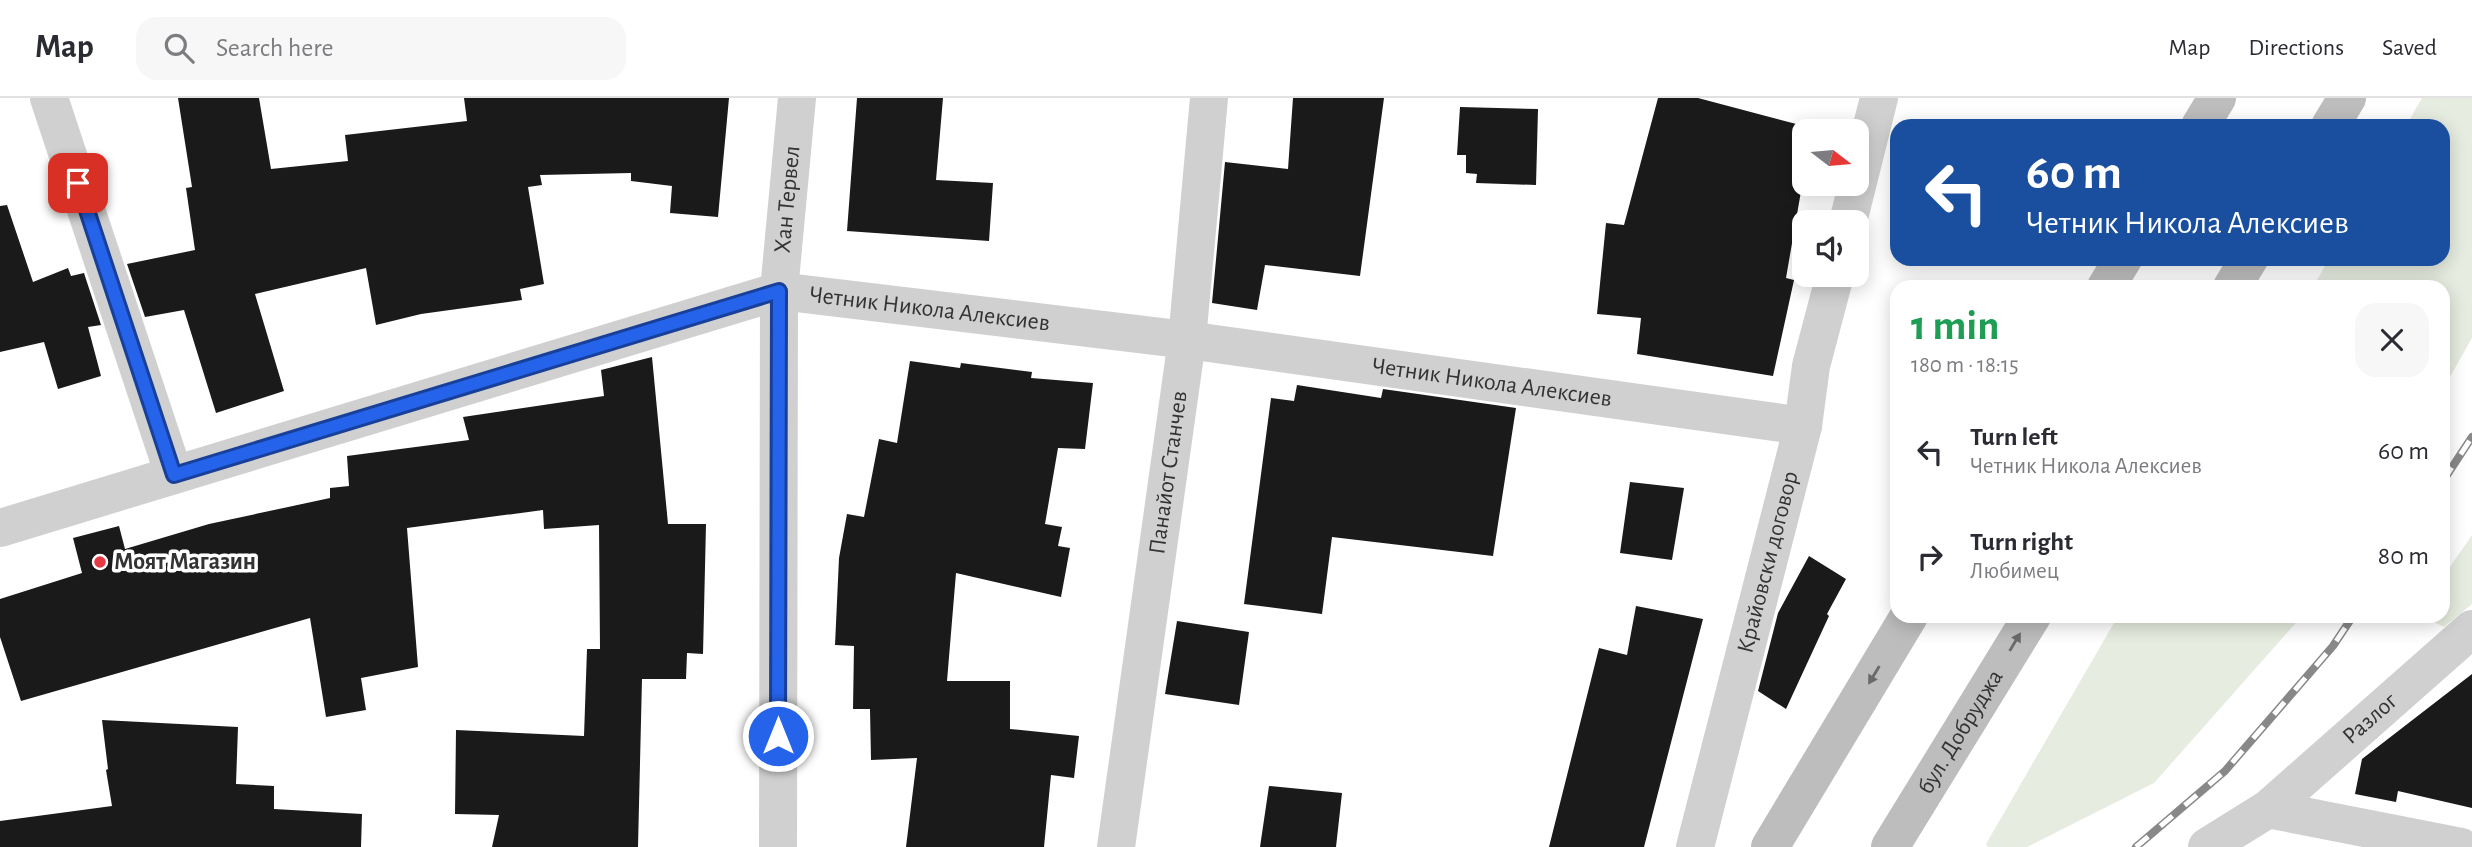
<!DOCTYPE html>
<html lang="en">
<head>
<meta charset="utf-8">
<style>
  :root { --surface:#fff; --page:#f7f7f7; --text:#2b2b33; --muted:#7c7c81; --line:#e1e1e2 }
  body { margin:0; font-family:"Alegreya Sans",sans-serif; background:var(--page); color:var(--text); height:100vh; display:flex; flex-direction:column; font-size:26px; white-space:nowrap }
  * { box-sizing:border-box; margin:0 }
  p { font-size:23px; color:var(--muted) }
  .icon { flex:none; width:38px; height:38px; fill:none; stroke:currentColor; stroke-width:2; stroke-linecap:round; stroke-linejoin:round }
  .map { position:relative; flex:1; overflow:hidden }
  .panel { position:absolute; left:1890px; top:182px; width:560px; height:343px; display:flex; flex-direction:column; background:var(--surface); border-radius:21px; box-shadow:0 4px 18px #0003 }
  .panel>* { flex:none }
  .top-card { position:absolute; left:1890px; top:21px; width:560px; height:147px; border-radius:21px; box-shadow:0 4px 18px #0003; background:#1a4fa0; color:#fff; overflow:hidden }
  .needle { width:46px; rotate:106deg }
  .fabs { position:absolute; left:1792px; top:21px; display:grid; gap:14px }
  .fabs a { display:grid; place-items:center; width:77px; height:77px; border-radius:14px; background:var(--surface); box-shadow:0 4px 18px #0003; font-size:35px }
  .pin { position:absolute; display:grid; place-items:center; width:60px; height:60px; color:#fff; margin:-30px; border-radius:14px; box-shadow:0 4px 10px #0006 }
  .me { position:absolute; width:77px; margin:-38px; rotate:0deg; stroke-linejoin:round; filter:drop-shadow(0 0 5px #0008) }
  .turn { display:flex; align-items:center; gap:24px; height:147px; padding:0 21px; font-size:32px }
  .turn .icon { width:91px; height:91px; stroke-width:2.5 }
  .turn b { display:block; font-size:49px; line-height:60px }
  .round { display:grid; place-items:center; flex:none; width:74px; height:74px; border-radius:21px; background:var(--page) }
  .overview { display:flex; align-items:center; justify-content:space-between; height:119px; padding:0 21px }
  h1 { font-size:42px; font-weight:600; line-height:52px; color:#1e9e55 }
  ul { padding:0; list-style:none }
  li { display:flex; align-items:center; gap:21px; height:105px; padding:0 21px }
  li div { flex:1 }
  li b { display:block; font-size:26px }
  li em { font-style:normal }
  header { display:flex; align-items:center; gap:42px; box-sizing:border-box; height:98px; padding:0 35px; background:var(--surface); border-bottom:2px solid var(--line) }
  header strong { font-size:33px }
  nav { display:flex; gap:38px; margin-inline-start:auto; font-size:24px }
  .search { width:490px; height:63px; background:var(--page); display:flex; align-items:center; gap:18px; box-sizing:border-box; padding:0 24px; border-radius:21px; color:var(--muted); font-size:26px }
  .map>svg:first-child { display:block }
  .green { fill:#e6ecdf }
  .building { fill:#1a1a1a }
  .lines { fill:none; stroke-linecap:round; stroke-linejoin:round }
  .street { stroke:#d0d0d0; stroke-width:38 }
  .secondary { stroke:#bdbdbd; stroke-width:38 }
  .rail-casing { stroke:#888; stroke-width:8 }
  .rail { stroke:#fff; stroke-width:5; stroke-dasharray:16; stroke-linecap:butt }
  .oneway { fill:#6a6a6a }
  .route-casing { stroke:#184099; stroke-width:18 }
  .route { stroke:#2563eb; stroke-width:12 }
  .poi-dot { fill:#e63946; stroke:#fff; stroke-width:2.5 }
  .labels { text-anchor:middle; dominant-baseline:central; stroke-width:7; stroke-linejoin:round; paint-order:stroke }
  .street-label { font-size:24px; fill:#333; stroke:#fff }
  .poi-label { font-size:24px; font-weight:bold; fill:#333; stroke:#fff; text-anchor:start }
</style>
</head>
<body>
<header>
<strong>Map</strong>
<div class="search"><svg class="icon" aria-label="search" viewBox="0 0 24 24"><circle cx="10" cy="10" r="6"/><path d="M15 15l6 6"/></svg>Search here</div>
<nav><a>Map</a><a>Directions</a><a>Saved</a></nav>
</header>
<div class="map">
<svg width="2472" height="749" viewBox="0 0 2472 749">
  <rect width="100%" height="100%" fill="#fff"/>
  <path class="green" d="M2422,0H2472V240L2443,291V189H2313L2329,161H2443V28H2406Z
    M2472,437V506L2444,529L2421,518H2443V479Z
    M2118,518H2302L2154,685L2027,749H1988L1986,746Z"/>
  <path class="building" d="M178,0H259L271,71L348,63L345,37L467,23L464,0H729L718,119L670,115L672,88L631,83V75L540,77L542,87L528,89L544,186L520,191L522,202L421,216L376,227L366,170L255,196L284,293L216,315L184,212L145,219L127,166L195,152L186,90L192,89Z
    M857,0H943L936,82L993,85L989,143L847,133Z
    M1293,0H1384L1360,178L1265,167L1257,212L1212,205L1225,64L1288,71Z
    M1658,0H1698L1804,28V76L1786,180L1794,182L1773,278L1637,256L1641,220L1597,216L1606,125L1624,127Z
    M1460,9L1538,11L1536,87L1476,85L1477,76L1466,75V57H1457Z
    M7,107L33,184L68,170L71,178L84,175L101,227L88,229L101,278L58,291L44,244L0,254V108Z
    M652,259L668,426H706L703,556L687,555L686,581H642L638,749H492L499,717L455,716L456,632L584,638L587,551H600L599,427L544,431L543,412L407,430L418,569L361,580L366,612L326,619L310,520L21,603L0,539V501L82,475L73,440L119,428L125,451L209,426L330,400V390L349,388L347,358L469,342L463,319L604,298L601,272Z
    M910,263L960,270L961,265L1032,274L1031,280L1093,285L1085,351L1058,350L1045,426L1062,429L1058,448L1070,450L1061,499L956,475L947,583H1010V631L1079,638L1074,680L1051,677L1044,749H906L917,660L871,662L870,611H853L854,548L835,547L839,460L847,416L864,419L879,341L897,345Z
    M1297,287L1381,300L1383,291L1516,310L1493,458L1332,439L1322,516L1244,506L1271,300L1294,303Z
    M1630,384L1684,390L1672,462L1620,455Z
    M1809,458L1846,481L1827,516L1829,518L1786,611L1758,593L1778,515Z
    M1636,508L1703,521L1644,749H1549L1599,550L1627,557Z
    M1177,523L1249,534L1239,607L1165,596Z
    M2472,576V710L2398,693L2396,704L2355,696L2362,661Z
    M102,622L238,629L236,686L274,688V711L362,716L361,749H0V723L112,708L106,672L108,671Z
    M1269,688L1342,695L1336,749H1260Z"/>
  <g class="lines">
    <g class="street">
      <path d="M49,0L174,377"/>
      <path d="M1848,124L1879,0"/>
      <path id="s1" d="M0,430L779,193L1187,242L1803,328"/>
      <path d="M2268,711L2461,749"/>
      <path id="s2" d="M778,749L779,193L797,0"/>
      <path id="s3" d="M1116,749L1187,242L1209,0"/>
      <path id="s4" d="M1695,749L1803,328L1811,268L1835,177"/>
      <path id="s5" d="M2207,749L2268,711L2472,531"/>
    </g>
    <g class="secondary">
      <path d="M2200,28L2217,0"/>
      <path d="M2330,28L2347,0"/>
      <path d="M2106,189L2123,161"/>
      <path d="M2232,189L2249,161"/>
      <path d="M1770,749L1909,518"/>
      <path id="s6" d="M1890,749L2032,518"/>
    </g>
    <g class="rail-casing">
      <path id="rail" d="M2443,383L2472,339
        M2136,749L2225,673L2333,548L2353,518"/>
    </g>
    <use href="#rail" class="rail"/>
  </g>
  <defs><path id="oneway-solid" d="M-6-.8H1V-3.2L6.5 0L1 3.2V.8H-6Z" transform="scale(1.75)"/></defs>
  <g class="oneway">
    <use href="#oneway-solid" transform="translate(2015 544) rotate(-59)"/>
    <use href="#oneway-solid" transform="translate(1874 577) rotate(121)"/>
  </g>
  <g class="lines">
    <g class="route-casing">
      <path id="route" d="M78,85L174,377L779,193L778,638"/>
    </g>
    <use href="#route" class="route"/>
  </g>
  <circle class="poi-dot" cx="100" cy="464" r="7"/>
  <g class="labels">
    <g class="street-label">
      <text stroke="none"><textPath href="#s2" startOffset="648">Хан Тервел</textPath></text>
      <text stroke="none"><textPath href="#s1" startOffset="966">Четник Никола Алексиев</textPath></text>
      <text stroke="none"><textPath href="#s1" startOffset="1533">Четник Никола Алексиев</textPath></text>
      <text stroke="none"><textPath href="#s3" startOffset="378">Панайот Станчев</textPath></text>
      <text stroke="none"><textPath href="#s4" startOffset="294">Крайовски договор</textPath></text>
      <text stroke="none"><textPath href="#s5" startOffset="208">Разлог</textPath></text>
      <text stroke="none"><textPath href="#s6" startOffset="135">бул. Добруджа</textPath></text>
    </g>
    <g class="poi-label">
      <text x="114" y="464">Моят Магазин</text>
    </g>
  </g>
</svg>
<div class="fabs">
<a><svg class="needle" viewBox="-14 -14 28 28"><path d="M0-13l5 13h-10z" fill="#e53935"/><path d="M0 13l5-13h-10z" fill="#7c7c81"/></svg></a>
<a><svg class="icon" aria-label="sound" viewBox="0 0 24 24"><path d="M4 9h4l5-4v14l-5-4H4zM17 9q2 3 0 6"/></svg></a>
</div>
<div class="pin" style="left:78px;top:85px;background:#d93025"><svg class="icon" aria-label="arrive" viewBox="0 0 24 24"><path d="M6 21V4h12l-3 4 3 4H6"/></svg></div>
<svg class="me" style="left:778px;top:638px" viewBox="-20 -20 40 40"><circle r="17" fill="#2563eb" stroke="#fff" stroke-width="3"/><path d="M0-11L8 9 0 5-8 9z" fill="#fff"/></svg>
<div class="top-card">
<div class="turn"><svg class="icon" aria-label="left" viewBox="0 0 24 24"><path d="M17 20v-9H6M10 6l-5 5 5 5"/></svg><div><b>60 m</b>Четник Никола Алексиев</div></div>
</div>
<section class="panel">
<div class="overview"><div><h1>1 min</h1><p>180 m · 18:15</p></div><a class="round"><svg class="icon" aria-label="close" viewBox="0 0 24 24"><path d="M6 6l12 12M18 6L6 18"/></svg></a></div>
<ul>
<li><svg class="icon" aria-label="left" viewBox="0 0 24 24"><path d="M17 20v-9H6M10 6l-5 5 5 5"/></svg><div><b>Turn left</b><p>Четник Никола Алексиев</p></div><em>60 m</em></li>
<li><svg class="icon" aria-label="right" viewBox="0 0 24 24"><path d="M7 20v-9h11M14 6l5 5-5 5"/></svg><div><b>Turn right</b><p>Любимец</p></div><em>80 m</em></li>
</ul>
</section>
</div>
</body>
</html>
